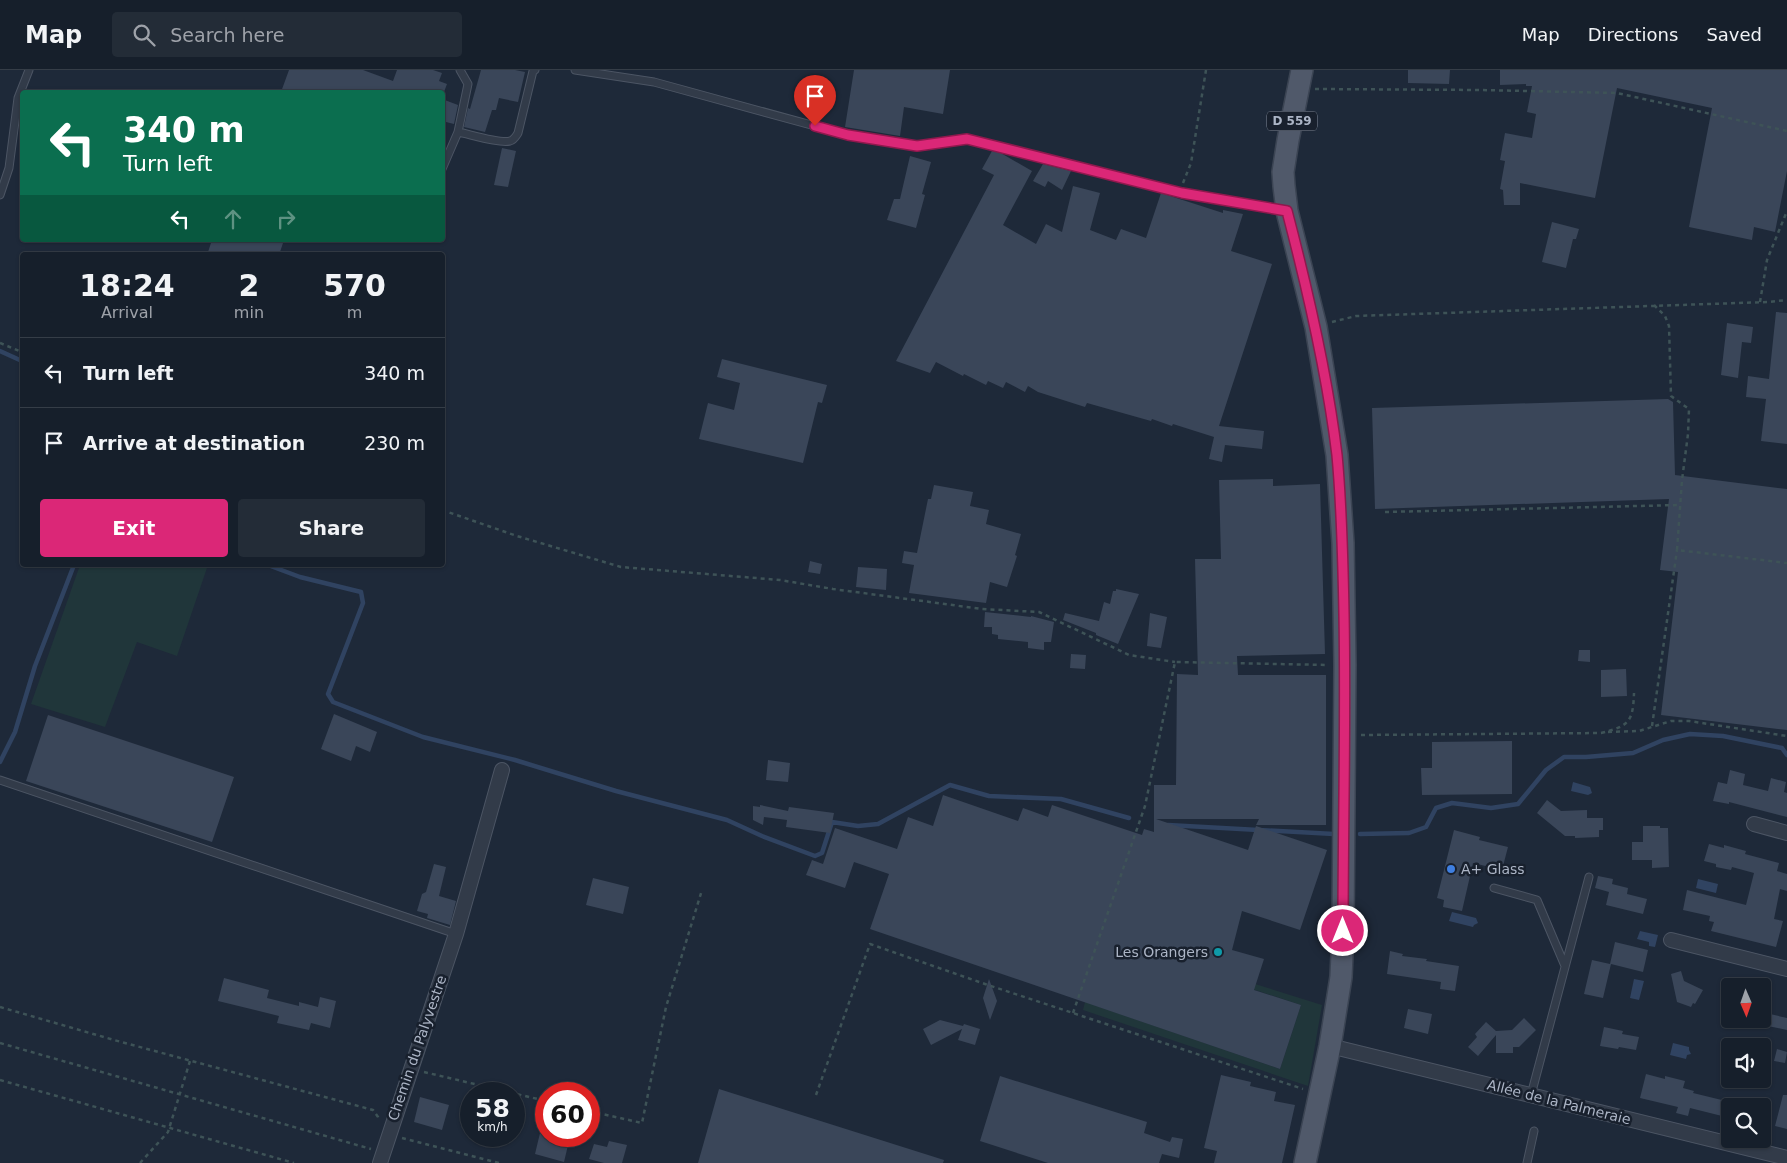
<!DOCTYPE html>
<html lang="en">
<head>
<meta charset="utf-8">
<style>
  :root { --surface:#161f2b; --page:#232c37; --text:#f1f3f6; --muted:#9ea2a9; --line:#353d47; --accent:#db2777 }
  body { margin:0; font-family:"DejaVu Sans",sans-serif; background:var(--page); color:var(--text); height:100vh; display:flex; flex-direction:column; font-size:19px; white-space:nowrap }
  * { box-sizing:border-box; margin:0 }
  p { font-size:16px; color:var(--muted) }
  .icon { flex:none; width:28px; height:28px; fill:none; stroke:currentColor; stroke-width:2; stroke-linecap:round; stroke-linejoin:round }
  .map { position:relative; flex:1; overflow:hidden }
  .sheet { position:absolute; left:20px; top:182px; width:425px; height:315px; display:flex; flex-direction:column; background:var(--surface); border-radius:5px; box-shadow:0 1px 4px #0004,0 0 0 1px var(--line) }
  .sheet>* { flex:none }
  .banner { position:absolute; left:20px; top:20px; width:425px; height:152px; border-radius:5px; box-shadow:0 1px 4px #0004,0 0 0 1px var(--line); background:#0b6e4f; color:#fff; overflow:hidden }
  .needle { width:32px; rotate:178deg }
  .tools { position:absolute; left:1721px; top:908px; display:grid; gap:10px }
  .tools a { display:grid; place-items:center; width:50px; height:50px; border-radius:5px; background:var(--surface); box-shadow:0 1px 4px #0004,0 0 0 1px var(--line); font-size:25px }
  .speed { position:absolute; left:460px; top:1012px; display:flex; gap:10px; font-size:25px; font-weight:700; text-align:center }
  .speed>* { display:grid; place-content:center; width:65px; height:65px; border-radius:50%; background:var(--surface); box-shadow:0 1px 4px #0004,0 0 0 1px var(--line); line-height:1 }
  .speed small { font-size:12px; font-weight:400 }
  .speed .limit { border:8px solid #d22; background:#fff; color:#111 }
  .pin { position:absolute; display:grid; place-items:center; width:42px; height:42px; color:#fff; margin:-51px -21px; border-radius:50% 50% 50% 0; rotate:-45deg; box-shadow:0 0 5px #0007 }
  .pin .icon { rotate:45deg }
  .me { position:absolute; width:55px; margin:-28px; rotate:0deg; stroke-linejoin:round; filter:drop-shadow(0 0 4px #0008) }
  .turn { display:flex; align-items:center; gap:18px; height:105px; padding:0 20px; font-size:22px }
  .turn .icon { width:65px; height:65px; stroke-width:2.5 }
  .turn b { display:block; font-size:35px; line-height:42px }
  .lanes { display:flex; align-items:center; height:48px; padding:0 20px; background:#0003; justify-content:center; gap:25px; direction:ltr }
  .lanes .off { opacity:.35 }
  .eta { display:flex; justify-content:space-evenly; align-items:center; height:85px; text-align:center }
  .eta b { font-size:30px; font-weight:700; line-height:35px }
  .primary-button { display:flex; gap:10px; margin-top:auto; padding:10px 20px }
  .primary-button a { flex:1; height:58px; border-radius:5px; background:var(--accent); color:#fff; font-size:20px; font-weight:700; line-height:58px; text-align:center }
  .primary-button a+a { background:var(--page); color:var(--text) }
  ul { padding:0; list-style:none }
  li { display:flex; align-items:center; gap:15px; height:70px; padding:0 20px; border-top:1px solid var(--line) }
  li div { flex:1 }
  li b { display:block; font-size:19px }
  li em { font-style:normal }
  header { display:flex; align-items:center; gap:30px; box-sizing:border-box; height:70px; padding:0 25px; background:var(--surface); border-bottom:1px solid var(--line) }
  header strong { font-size:24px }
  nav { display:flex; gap:28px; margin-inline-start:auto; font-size:18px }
  .search { width:350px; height:45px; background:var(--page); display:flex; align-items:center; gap:12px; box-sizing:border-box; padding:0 18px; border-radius:5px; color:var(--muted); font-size:19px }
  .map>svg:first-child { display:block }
  .green { fill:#20363a }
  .water { fill:#304361 }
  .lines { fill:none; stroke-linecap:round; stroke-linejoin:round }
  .stream { stroke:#304361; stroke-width:4.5 }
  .building { fill:#3a4659 }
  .lane-casing { stroke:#4c5564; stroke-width:9 }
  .street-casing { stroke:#4c5564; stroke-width:16 }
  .primary-casing { stroke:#3b4453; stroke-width:24 }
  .path { stroke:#3e5357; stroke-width:2.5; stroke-dasharray:4 4; stroke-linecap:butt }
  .lane { stroke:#323b49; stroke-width:7 }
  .street { stroke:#323b49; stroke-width:14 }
  .primary { stroke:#50596a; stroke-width:21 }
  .route-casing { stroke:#8e194d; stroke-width:12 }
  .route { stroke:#db2777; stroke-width:9 }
  .shop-dot { fill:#3f7fe0; stroke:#18202d; stroke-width:2 }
  .culture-dot { fill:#0f9aa8; stroke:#18202d; stroke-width:2 }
  .labels { text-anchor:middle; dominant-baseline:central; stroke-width:5; stroke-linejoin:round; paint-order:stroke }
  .shield { fill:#18202d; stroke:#808898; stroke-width:1 }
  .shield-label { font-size:12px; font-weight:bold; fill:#acb5c6 }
  .poi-label { font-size:14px; fill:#acb5c6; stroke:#18202d; text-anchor:start }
  .street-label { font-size:14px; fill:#acb5c6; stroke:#18202d }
</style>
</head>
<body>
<header>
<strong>Map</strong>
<div class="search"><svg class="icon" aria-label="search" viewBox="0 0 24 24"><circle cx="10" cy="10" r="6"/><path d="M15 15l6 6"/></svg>Search here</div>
<nav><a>Map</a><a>Directions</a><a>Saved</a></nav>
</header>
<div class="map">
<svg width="1787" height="1093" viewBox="0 0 1787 1093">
  <rect width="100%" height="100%" fill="#1e2939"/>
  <path class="green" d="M80,495H208L177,586L137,572L105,657L31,634Z
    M1233,907L1322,935L1308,1016L1083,940L1085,932L1280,999L1301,935L1231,912Z"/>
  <path class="water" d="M1573,712L1590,717L1592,723L1588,725L1571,721Z
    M1698,809L1718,814L1716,823L1696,818Z
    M1452,842L1476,848L1478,853L1474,855L1473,857L1449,851Z
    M1640,861L1658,865L1655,877L1649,876V872L1637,869Z
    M1634,909L1644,911L1639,930L1630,928Z
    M1673,973L1689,977V980L1691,984L1687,985L1686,989L1670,985Z"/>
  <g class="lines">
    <path class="stream" d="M0,281L22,291
      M268,495L300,507L361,522L363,533L328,624L333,632L423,667L515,690L616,721L727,750L762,766L815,786L822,783L832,752L858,756L878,754L950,715L989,726L1061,729L1129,748
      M0,692L15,662L35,596L74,495
      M1168,755L1334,764
      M1360,764L1409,763L1426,757L1436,738L1452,733L1491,738L1518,734L1546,700L1564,687H1586L1633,683L1663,670L1690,664L1723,666L1782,678L1787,685"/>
  </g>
  <path class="building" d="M289,0H363L393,11L397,0H433L442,3L439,11L447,14L444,22H281Z
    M481,0H515L525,2L518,32L499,28L496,40H492L485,62L464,57L468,38L470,39Z
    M854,0H950L943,44L904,37L900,66L845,57Z
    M1408,0H1450L1449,14L1408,13Z
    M1500,0H1787V101L1775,162L1754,157L1752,170L1689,157L1712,38L1617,18L1595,128L1520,113V135H1504L1503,120L1500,119L1505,91L1500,90L1505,63L1532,68L1536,44L1527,42L1532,16H1526V14L1500,15Z
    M442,29L458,35L454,54L442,51Z
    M502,78L516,81L508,117L494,115Z
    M992,81L999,82L1032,101L1003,155L1036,174L1046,154L1062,162L1073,116L1100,123L1090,160L1116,170L1121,159L1146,168L1161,123L1223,143V140L1243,144L1231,181L1272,194L1219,356L1264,361L1262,379L1225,375L1222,392L1209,389L1214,367L1173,354L1172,356L1152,349L1151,351L1087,333L1085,337L1038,322L1028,316L1025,322L1006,312L1003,318L988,311L986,315L964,304L963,306L936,292L930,303L896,291L994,105L982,99Z
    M910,86L931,92L922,124L925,125L916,158L887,150L894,129H900Z
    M1043,94L1071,101L1062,120L1048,111L1045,117L1033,111Z
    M1552,152L1579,159L1576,169H1573L1566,198L1542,192Z
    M212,170H273L283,173L279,185H207Z
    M1776,242L1787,243V374L1761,371L1766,329L1746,327L1748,306L1769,309Z
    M1727,253L1753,257L1751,273L1742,272L1738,308L1721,305Z
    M722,289L827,315L822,333L818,332L803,393L699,369L708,333L734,340L740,313L717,307Z
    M1668,329L1673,332L1675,405L1787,419V660L1661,645L1678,502L1660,500L1669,429L1375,439L1372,338Z
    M1273,409V416L1320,414L1325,584L1237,586L1238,605H1326V755H1256L1259,749H1156L1248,780L1256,756L1327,780L1300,860L1242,841L1232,880L1264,889L1254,920L1301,935L1280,999L870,859L889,804L854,792L845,818L806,805L812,790L823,794L835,758L897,779L908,747L933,756L943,725L1018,751L1023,738L1048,747L1052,735L1142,765L1144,759L1154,762V715H1176L1177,604L1198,605L1195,489H1221L1219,410Z
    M934,415L973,422L970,436L989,440L986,454L1021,464L1015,485L1017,486L1007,517L990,512L986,533L909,523L914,495L902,493L904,481L917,483L928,429H931Z
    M810,491L822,494L820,504L808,502Z
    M858,497L887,499L886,520L856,517Z
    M1116,519L1139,524L1118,574L1096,565V563L1063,550L1065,543L1099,551L1104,532L1110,534L1113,521H1116Z
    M985,542L1031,547V546L1054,552L1051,572H1044V580L1028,578V572L998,569V565L992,564V557H984Z
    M1150,543L1167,547L1161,578L1147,576Z
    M1579,580H1590V592L1578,591Z
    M1071,584L1086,585L1085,599L1070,598Z
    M1626,599L1627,626L1601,627V600Z
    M334,644L377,662L370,682L356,676L351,691L321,679Z
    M48,645L234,707L212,772L26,711Z
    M1512,671V724L1422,725L1421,698H1432V672Z
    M768,690L790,693L788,712L766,710Z
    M1730,700L1745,704L1743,715L1768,721L1771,708L1786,712L1784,722L1787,723V747L1729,732V734L1713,731L1718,712L1727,714Z
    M1547,730L1561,741L1587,740V748H1603V760H1599V767L1575,768V766H1565L1537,743Z
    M760,735L788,741L789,737L834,743L830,763L786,757L787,750L764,747L763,755L753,750V736L760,737Z
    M1643,756H1660V758H1668L1669,797L1652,798V790H1632V772H1643Z
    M1454,760L1480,767L1479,770L1508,777L1502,800L1473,793L1462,841L1443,837L1444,830L1437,828Z
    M1709,774L1724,778V775L1746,781L1745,784L1779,793L1777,801L1787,804V821L1780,819L1774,849L1783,851L1776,877L1711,861L1714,852L1709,851L1710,846L1683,840L1687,820L1746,835L1754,803L1732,797L1731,800L1716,797V794L1704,791Z
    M434,794L446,797L439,826L456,831L450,855L427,848L428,844L417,841L422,824L426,822Z
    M1598,806L1613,809L1612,814L1628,818L1627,824L1647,829L1643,844L1606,835L1609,822L1595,818Z
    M593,808L629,817L623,844L586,835Z
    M1615,872L1648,880L1643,902L1611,894L1603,928L1584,924L1592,890L1610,894Z
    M1390,881L1403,884L1402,886L1427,889L1426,891L1459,896L1455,921L1440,919L1441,912L1387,904Z
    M1681,901L1684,911L1703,920L1695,934L1693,933L1691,937L1677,932L1671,904Z
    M224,908L269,920L267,928L299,936V932L318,937L320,927L336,931L330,958L311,953L309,960L277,953L279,946L218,931Z
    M989,909L997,931L990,950L983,928Z
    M1408,939L1432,944L1428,964L1404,958Z
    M1770,944L1787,948V960L1768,956Z
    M1524,948L1536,960L1519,977H1513V983H1496V965L1478,986L1468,977L1477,967L1475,964L1486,952L1496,961L1512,960Z
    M940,950L963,956L964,954L980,959L975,975L958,970L962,959L931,975L923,959Z
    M1604,957L1623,961L1622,964L1639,967L1636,980L1619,977L1618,979L1600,976Z
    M1777,979L1787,982L1785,993L1774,991Z
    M1646,1004L1665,1009V1006L1685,1011L1683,1018L1694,1021L1693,1023L1730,1032V1048L1690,1038L1688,1046L1676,1043L1678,1037L1640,1028Z
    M1221,1005L1251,1012L1250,1016L1276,1022L1274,1031L1295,1035L1282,1093H1214L1217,1081L1204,1078Z
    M1000,1006L1147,1052L1144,1063L1170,1072L1172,1067L1183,1069L1179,1088L1162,1084L1159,1093H1048L980,1071Z
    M719,1019L944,1090L943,1093H698Z
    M1783,1025H1787V1059L1775,1056Z
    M420,1027L449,1035L442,1060L414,1052Z
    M540,1063L546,1065V1066L569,1071L564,1092L535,1084Z
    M609,1071L627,1075L622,1093H604L589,1089L594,1074L607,1077Z"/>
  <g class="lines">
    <g class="lane-casing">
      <path id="lane" d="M575,0L654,12L848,65L917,76L967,69L1182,123L1284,140
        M458,62C469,64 501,74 510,71C514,70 516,66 518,63L533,1L535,0
        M442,99L458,62L468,14L460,0
        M0,125L9,98L18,28L29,0
        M0,710L456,864
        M1494,818L1537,830L1565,896
        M1531,1025L1589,807
        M1527,1093L1534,1061"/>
    </g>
    <g class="street-casing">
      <path id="street" d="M1754,754L1787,763
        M1671,870L1787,899
        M1330,976L1787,1088
        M380,1093L456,864L502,700"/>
    </g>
    <g class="primary-casing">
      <path id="primary" d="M1302,0L1288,70L1283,102L1284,116L1287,141L1316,257L1337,385L1343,473L1345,595L1343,861L1341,907L1330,976L1305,1093"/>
    </g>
    <path class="path" d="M1315,19L1481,20L1617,23L1787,61
      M1183,113L1191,93L1206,0
      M1760,232L1767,190L1787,141
      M1654,235L1665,246L1669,256L1671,326L1689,339L1688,364L1682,410L1677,480L1787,493
      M1332,252L1356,246L1768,232L1787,230
      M0,273L22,282
      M442,440L517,466L621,497L780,510L833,519L982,539L1039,542L1129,585L1175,592
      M1385,442L1680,435
      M1652,656L1677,480
      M1608,662L1639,661L1671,651H1689L1787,666
      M1361,665L1601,663C1629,656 1633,652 1634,623
      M0,937L114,970L373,1040L378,1047L379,1051
      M1073,943L1145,736L1175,592L1328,595
      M0,973L371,1079
      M424,1002L546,1031
      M0,1010L294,1093
      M816,1025L870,874L985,914L1303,1019
      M589,1041L642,1053L666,937L702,820
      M402,1068L499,1093
      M140,1093L168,1062L190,991"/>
    <use href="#lane" class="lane"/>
    <use href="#street" class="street"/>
    <use href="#primary" class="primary"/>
  </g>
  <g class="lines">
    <g class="route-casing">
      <path id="route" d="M815,56L848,65L917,76L967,69L1182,123L1287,141C1308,221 1327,302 1337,385C1342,438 1343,491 1344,544C1346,649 1343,755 1343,861"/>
    </g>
    <use href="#route" class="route"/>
  </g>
  <circle class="shop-dot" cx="1451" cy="799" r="5"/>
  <circle class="culture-dot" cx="1218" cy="882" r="5"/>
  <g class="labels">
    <rect class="shield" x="1267" y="41.5" width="50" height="19" rx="4"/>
    <g class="shield-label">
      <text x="1292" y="51">D 559</text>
    </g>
    <g class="poi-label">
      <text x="1461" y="799">A+ Glass</text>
      <text x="1208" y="882" text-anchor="end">Les Orangers</text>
    </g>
    <g class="street-label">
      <text transform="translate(417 978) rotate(-71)">Chemin du Palyvestre</text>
      <text transform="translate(1559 1032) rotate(14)">Allée de la Palmeraie</text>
    </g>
  </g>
</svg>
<div class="tools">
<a><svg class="needle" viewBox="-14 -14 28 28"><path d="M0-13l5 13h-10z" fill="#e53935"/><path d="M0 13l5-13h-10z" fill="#9ea2a9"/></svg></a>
<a><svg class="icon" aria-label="sound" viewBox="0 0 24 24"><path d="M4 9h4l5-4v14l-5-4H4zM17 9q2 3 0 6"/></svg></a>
<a><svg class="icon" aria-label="search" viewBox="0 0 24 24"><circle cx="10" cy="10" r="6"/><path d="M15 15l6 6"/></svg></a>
</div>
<div class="speed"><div>58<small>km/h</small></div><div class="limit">60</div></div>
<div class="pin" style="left:815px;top:56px;background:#d93025"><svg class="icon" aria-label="arrive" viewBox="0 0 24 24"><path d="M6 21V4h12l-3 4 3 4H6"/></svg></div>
<svg class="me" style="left:1343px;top:861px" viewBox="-20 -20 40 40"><circle r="17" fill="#db2777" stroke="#fff" stroke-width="3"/><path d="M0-11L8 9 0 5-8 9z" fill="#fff"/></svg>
<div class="banner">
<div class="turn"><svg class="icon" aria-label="left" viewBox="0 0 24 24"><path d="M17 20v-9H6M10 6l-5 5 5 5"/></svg><div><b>340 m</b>Turn left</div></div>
<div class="lanes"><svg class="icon" aria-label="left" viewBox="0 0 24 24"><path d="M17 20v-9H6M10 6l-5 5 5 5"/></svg><svg class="icon off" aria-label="ahead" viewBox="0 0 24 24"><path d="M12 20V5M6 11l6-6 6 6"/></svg><svg class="icon off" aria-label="right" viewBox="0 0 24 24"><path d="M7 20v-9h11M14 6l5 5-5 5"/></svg></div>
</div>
<section class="sheet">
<div class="eta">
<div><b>18:24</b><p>Arrival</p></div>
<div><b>2</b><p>min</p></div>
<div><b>570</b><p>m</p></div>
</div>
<ul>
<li><svg class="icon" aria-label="left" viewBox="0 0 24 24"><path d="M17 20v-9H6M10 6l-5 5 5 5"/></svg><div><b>Turn left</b></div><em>340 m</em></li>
<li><svg class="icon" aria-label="arrive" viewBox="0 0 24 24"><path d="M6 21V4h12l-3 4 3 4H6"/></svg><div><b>Arrive at destination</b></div><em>230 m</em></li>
</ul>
<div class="primary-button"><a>Exit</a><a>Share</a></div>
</section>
</div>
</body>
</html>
